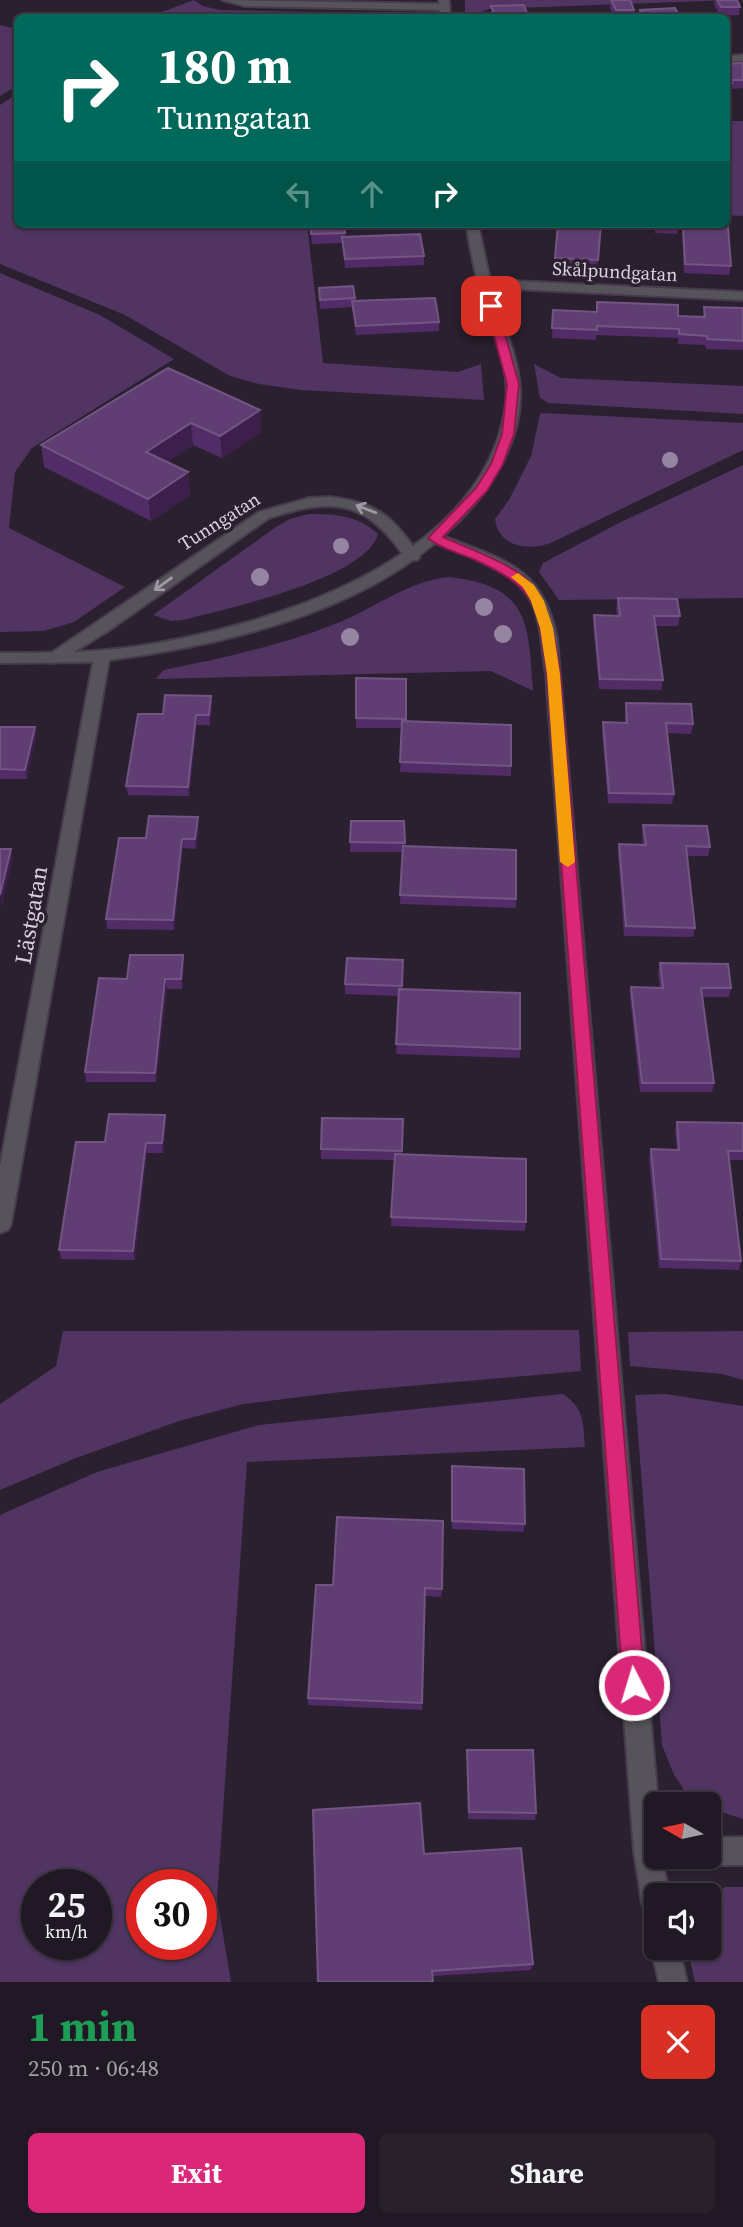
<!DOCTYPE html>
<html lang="en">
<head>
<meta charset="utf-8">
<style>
  :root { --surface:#201824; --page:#28212c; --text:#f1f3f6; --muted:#a2a0a6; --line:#3d3741; --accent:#db2777 }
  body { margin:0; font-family:"Source Serif 4",serif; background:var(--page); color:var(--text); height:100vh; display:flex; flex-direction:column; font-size:26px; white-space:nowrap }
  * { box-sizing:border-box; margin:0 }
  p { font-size:23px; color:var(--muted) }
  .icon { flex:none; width:38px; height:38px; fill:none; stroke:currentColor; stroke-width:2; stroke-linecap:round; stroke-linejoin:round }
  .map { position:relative; height:1982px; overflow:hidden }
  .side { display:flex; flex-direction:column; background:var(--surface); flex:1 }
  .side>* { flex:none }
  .hud { position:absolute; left:14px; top:14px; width:716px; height:214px; border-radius:10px; box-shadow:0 2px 5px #0004,0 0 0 2px var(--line); background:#00695c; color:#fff; overflow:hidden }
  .needle { width:46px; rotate:279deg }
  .buttons { position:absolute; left:644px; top:1792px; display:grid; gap:14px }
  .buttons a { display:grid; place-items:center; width:77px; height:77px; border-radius:10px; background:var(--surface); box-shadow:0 2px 5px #0004,0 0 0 2px var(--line); font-size:35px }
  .speed { position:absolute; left:21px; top:1869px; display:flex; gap:14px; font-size:35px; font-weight:700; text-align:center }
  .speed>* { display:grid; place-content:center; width:91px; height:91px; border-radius:50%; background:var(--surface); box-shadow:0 2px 5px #0004,0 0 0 2px var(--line); line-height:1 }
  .speed small { font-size:18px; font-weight:400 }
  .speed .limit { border:10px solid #d22; background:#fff; color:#111 }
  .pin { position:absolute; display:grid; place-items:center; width:60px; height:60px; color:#fff; margin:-30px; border-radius:14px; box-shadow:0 4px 10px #0006 }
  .me { position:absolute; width:77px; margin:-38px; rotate:355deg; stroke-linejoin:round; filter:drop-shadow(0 0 5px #0008) }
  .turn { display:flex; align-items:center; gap:24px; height:147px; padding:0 28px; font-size:32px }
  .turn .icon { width:91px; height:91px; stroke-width:2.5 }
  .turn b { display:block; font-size:49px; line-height:60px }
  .lanes { display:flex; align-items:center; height:66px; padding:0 28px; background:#0003; justify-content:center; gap:35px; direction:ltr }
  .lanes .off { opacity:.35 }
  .round { display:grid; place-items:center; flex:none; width:74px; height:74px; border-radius:10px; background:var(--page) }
  .summary { display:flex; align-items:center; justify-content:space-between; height:119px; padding:0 28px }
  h1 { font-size:42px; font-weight:700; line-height:52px; color:#1e9e55 }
  .button { display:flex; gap:14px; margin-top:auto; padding:14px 28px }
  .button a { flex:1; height:80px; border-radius:10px; background:var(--accent); color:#fff; font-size:28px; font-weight:700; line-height:80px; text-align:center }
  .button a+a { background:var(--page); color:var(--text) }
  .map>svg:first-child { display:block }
  .green { fill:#513462; fill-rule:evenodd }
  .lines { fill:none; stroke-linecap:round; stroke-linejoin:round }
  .service-casing { stroke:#463c4c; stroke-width:4 }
  .minor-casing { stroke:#463c4c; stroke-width:4 }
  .service { fill:#57535b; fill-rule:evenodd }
  .minor { fill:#57535b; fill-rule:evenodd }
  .tree { fill:#9685a1 }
  .wall { fill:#522c66 }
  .shaded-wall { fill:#3c1f4b }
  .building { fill:#603d73; stroke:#735583; stroke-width:2 }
  .oneway { stroke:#9e99a2 }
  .route { fill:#db2777; stroke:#8e194d; stroke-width:2 }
  .slow { fill:#f59e0b }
  .labels { text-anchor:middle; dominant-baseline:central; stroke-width:7; stroke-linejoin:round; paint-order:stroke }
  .far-street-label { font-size:19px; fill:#d8d2dc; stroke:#2a2030 }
  .street-label { font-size:23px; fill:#d8d2dc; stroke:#2a2030 }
</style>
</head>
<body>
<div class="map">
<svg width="743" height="1982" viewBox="0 0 743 1982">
  <rect width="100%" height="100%" fill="#2a2030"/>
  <path class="green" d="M194,0L203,6L220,10L407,14L348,18H146Z
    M465,0H733L489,9L465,18Z
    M0,25L17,29L18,85L0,96Z
    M17,94L18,224H307L323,363L458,372L481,364L484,400L301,390L259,384L230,376L125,315L0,264V105Z
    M726,121H743V216L726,215Z
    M0,273L100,315L174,359L32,448L15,472L9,528L125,587L74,622L44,631L0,632Z
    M534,364L561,378L743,386V414L549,403L540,398Z
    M543,413L743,423V450L553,542C531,551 499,549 495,519L509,500L531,456L540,414Z
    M743,465V598L559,600L539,572L543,563L621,522Z
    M309,514C335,514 358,515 378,534C366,579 225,609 183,620L171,621L153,615L276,527L290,519Z
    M449,577C530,586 528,622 533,691L491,671L155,679L164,670C223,658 279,646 335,624C374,609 407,581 449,577Z
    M579,1330L581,1371L341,1392L243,1404L179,1421L76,1458L0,1490V1404L56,1366L63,1331Z
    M743,1331V1380L723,1374L630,1366L628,1332Z
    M563,1394C585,1409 583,1423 585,1447L247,1462L217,1899L231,1982H0V1515L97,1472L259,1425ZM37,1885H96V1944H37ZM142,1885H201V1944H142Z
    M666,1394L743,1406V1819L709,1808V1804L691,1800L674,1775L662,1745L635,1395Z
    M725,1887H743V1982H695L687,1948H709V1899Z"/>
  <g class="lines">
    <g class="service-casing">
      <path id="service" d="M222,0L445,4L450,7L445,10L245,6Z
        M330,497C377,502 395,518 420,557L417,560H407C367,501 336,496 269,518L108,631L58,662L52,663L44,658L259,512L309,498Z"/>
    </g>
    <g class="minor-casing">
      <path id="minor" d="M439,0H449L450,18H440Z
        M743,55V61L726,62V56Z
        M466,224H478L490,280L743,292V300L492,288C502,321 517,353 520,387C524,444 484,501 443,536C504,560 544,567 557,639L658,1804L656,1857H662L669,1895H656V1917L646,1913L642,1903L634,1851L546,674C542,651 542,627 533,605C517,568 468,556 435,543C350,615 218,646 109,660L11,1224L8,1230L0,1233V1166L93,662L0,663V653C53,653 106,653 158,643C287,620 486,555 506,404C511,365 489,323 479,286C473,266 470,245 466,224Z
        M743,1837V1865H709L699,1861L698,1857H709V1838Z
        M655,1938L656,1948H679L687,1982H659L651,1948Z"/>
    </g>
    <use href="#service" class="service"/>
    <use href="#minor" class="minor"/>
  </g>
  <g class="tree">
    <circle cx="670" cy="460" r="8"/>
    <circle cx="341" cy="546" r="8"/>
    <circle cx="260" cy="577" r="9"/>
    <circle cx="484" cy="607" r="9"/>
    <circle cx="503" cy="634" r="9"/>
    <circle cx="350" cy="637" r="9"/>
  </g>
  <path class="wall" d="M611,0L634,10V18H614L610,8Z
    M715,0H737L740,7L739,15L720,16L714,4Z
    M491,6L528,16V18H492L491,14Z
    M743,63V88L731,89V92H726V64Z
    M310,224H344L345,237L424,256V265L345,268L342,243L312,244Z
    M531,224H553V229L530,228Z
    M558,224H601L597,269L554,267Z
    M655,224H679L677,234L655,233Z
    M683,225L731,266L729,275L684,273L682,234Z
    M319,288L355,298V301L439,322V331L356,335L352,307L320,309Z
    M597,302L678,316L703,317L704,307L743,308V350L706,349L705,345L678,344V338L596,335V340L552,338L553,310L596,312Z
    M260,410L261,432L222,458L193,445L167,462L188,472L190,495L151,521L44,467L41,445Z
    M618,598L680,616L678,626H655L663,680L661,690L599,689L593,625L594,615L617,616L616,608Z
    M356,678L406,679V721L511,766V776L400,772L402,728H356Z
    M211,696L212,706L210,725H197L189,796L128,795L126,786L163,714Z
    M626,703L693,724L691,734L667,733L674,794L672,804L608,803L602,732L603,722L625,723V713Z
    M0,727H35L36,737L27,779H0Z
    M351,821H404L405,847L516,899V908L400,904L402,852H350Z
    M643,825L710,847L708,856H687L695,928L693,937L624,936L618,854L619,844L643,845L642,835Z
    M199,827L196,849L183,848L174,930L107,929L106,919L146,838Z
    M183,955L184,965L182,989H167L156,1082H86L85,1072L127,979Z
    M403,960L402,989L520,1049V1058L396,1054L399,996L345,994V984Z
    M660,963L731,988L729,997H702L714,1083L712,1092H640L630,997L631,987L660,988L658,973Z
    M165,1115L166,1124L163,1153H147L135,1260L61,1259L59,1250L105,1142Z
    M403,1119L402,1154L526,1222L525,1231L391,1226L394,1160L321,1159V1149Z
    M677,1122L743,1123V1160H729L741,1261L739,1270L659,1268L649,1159L651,1149L677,1150L675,1131Z
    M452,1466L525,1524L523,1532L452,1529Z
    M316,1585L442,1589L441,1597L425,1596L422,1710L308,1705V1698Z
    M467,1750L536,1813L535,1820L468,1819Z
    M424,1854L533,1964L531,1970L433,1976Z"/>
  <path class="shaded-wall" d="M260,410L261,432L222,458L220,436Z
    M191,423L193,445L148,474L146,452Z
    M188,472L190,495L151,521L148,499Z
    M211,696L212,706L210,725L209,715Z
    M196,715L197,725L189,796L188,787Z
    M35,727L36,737L27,779L25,770Z
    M198,817L199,827L196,849L195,839Z
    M182,839L183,848L174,930L173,920Z
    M11,849L13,859L1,909L0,895Z
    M183,955L184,965L182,989L181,979Z
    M165,979L167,989L156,1082L155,1073Z
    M165,1115L166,1124L163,1153L162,1143Z
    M146,1143L147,1153L135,1260L133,1251Z"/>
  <path class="building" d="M611,0H630L634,10H616Z
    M717,0H737L740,7H721Z
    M524,5L528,16L496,17L491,6Z
    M675,8L680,18H643L640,10Z
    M570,13L572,18H535L533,14Z
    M307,16H335V18H307Z
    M743,63V80H731L732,83H726V64Z
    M310,224H344L345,233L311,234Z
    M558,224H601L598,260L555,258Z
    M683,225L728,227L731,266L685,264Z
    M420,234L424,256L345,259L342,237Z
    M353,286L355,298L320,300L319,288Z
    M435,298L439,322L356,326L352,301Z
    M597,302L678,305V316L705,317L704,307L743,308V341L707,339V336L679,334V329L597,326V330L552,328L553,310L597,312Z
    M168,368L260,410L220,436L191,423L146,452L188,472L148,499L41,445Z
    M618,598L677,599L680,616H654L663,680L600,679L594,615L620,616Z
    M356,678L406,679V719L356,718Z
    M165,695L211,696L209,715H196L188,787L126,786L138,714H163Z
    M626,703L691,704L693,724L666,723L674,794L609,793L603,722L627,723Z
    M402,721L511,725V766L400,762Z
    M0,727H35L25,770L0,769Z
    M149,816L198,817L195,839H182L173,920L106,919L119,838H146Z
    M351,821H404L405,843L350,842Z
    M643,825L707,826L710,847L686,846L695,928L626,926L619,844L646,845Z
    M403,846L516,850V899L400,895Z
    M0,849H11L0,895Z
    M130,955H183L181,979H165L155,1073L85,1072L99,978L127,979Z
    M347,958L403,960L402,986L345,984Z
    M660,963L728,964L731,988H701L714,1083H642L631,987L663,988Z
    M399,989L520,993V1049L396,1044Z
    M109,1114L165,1115L162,1143H146L133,1251L59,1250L76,1142H105Z
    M322,1118L403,1119L402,1151L321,1149Z
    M677,1122L743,1123V1151H728L741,1261L661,1259L651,1149L679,1150Z
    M395,1154L526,1159V1222L391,1217Z
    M452,1466L524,1469L525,1524L452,1521Z
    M337,1517L443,1521L442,1589L425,1588L422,1703L308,1698L316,1585H333Z
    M467,1750H533L536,1813L469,1812Z
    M420,1803L424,1854L521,1848L533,1964L432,1971L433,1982H318L313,1810Z"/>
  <defs><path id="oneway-shaft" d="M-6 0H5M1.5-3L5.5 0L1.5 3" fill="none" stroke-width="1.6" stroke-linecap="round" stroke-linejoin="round" transform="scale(1.75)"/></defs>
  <g class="oneway">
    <use href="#oneway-shaft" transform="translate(366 509) rotate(-159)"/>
    <use href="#oneway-shaft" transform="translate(163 584) rotate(144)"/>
  </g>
  <path class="route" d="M491,302L497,306L519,384L514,434L503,464L487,491L443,537C532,576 545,572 560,674L645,1685L641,1692L634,1695L627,1692L623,1685L547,674C537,605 540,589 473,559C459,553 439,548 428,538L476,488L491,464L502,434L507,384L486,306Z"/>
  <path class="slow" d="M518,573L534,585L544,601L553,628L560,674L575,862L568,867L560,862L547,674L540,628L531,601L523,587L511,577Z"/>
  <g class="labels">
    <g class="far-street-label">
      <text transform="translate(615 271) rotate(3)">Skålpundgatan</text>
      <text transform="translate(219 521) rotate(-32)">Tunngatan</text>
    </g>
    <g class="street-label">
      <text transform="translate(31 915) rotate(-80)">Lästgatan</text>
    </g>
  </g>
</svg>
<div class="buttons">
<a><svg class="needle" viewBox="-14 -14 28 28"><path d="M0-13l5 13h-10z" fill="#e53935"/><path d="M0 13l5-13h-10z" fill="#a2a0a6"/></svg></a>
<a><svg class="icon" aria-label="sound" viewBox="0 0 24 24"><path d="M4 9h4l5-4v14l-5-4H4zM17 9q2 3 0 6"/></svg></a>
</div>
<div class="speed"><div>25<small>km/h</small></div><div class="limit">30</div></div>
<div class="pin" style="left:491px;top:306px;background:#d93025"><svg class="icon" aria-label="arrive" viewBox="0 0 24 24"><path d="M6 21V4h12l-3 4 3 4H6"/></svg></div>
<svg class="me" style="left:634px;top:1685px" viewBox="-20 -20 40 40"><circle r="17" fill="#db2777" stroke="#fff" stroke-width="3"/><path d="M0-11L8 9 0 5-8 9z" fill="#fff"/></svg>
<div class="hud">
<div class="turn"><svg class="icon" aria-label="right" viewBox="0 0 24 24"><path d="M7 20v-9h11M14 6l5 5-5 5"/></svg><div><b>180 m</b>Tunngatan</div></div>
<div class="lanes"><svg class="icon off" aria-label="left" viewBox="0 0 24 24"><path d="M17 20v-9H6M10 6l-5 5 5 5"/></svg><svg class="icon off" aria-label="ahead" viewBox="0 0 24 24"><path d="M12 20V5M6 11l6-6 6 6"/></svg><svg class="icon" aria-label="right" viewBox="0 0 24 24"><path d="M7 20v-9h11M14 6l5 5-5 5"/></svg></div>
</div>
</div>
<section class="side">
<div class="summary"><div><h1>1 min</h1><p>250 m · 06:48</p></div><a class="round" style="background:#d93025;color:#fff"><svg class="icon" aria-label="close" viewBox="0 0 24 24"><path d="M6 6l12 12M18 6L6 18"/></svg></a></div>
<div class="button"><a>Exit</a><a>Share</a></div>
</section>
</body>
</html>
